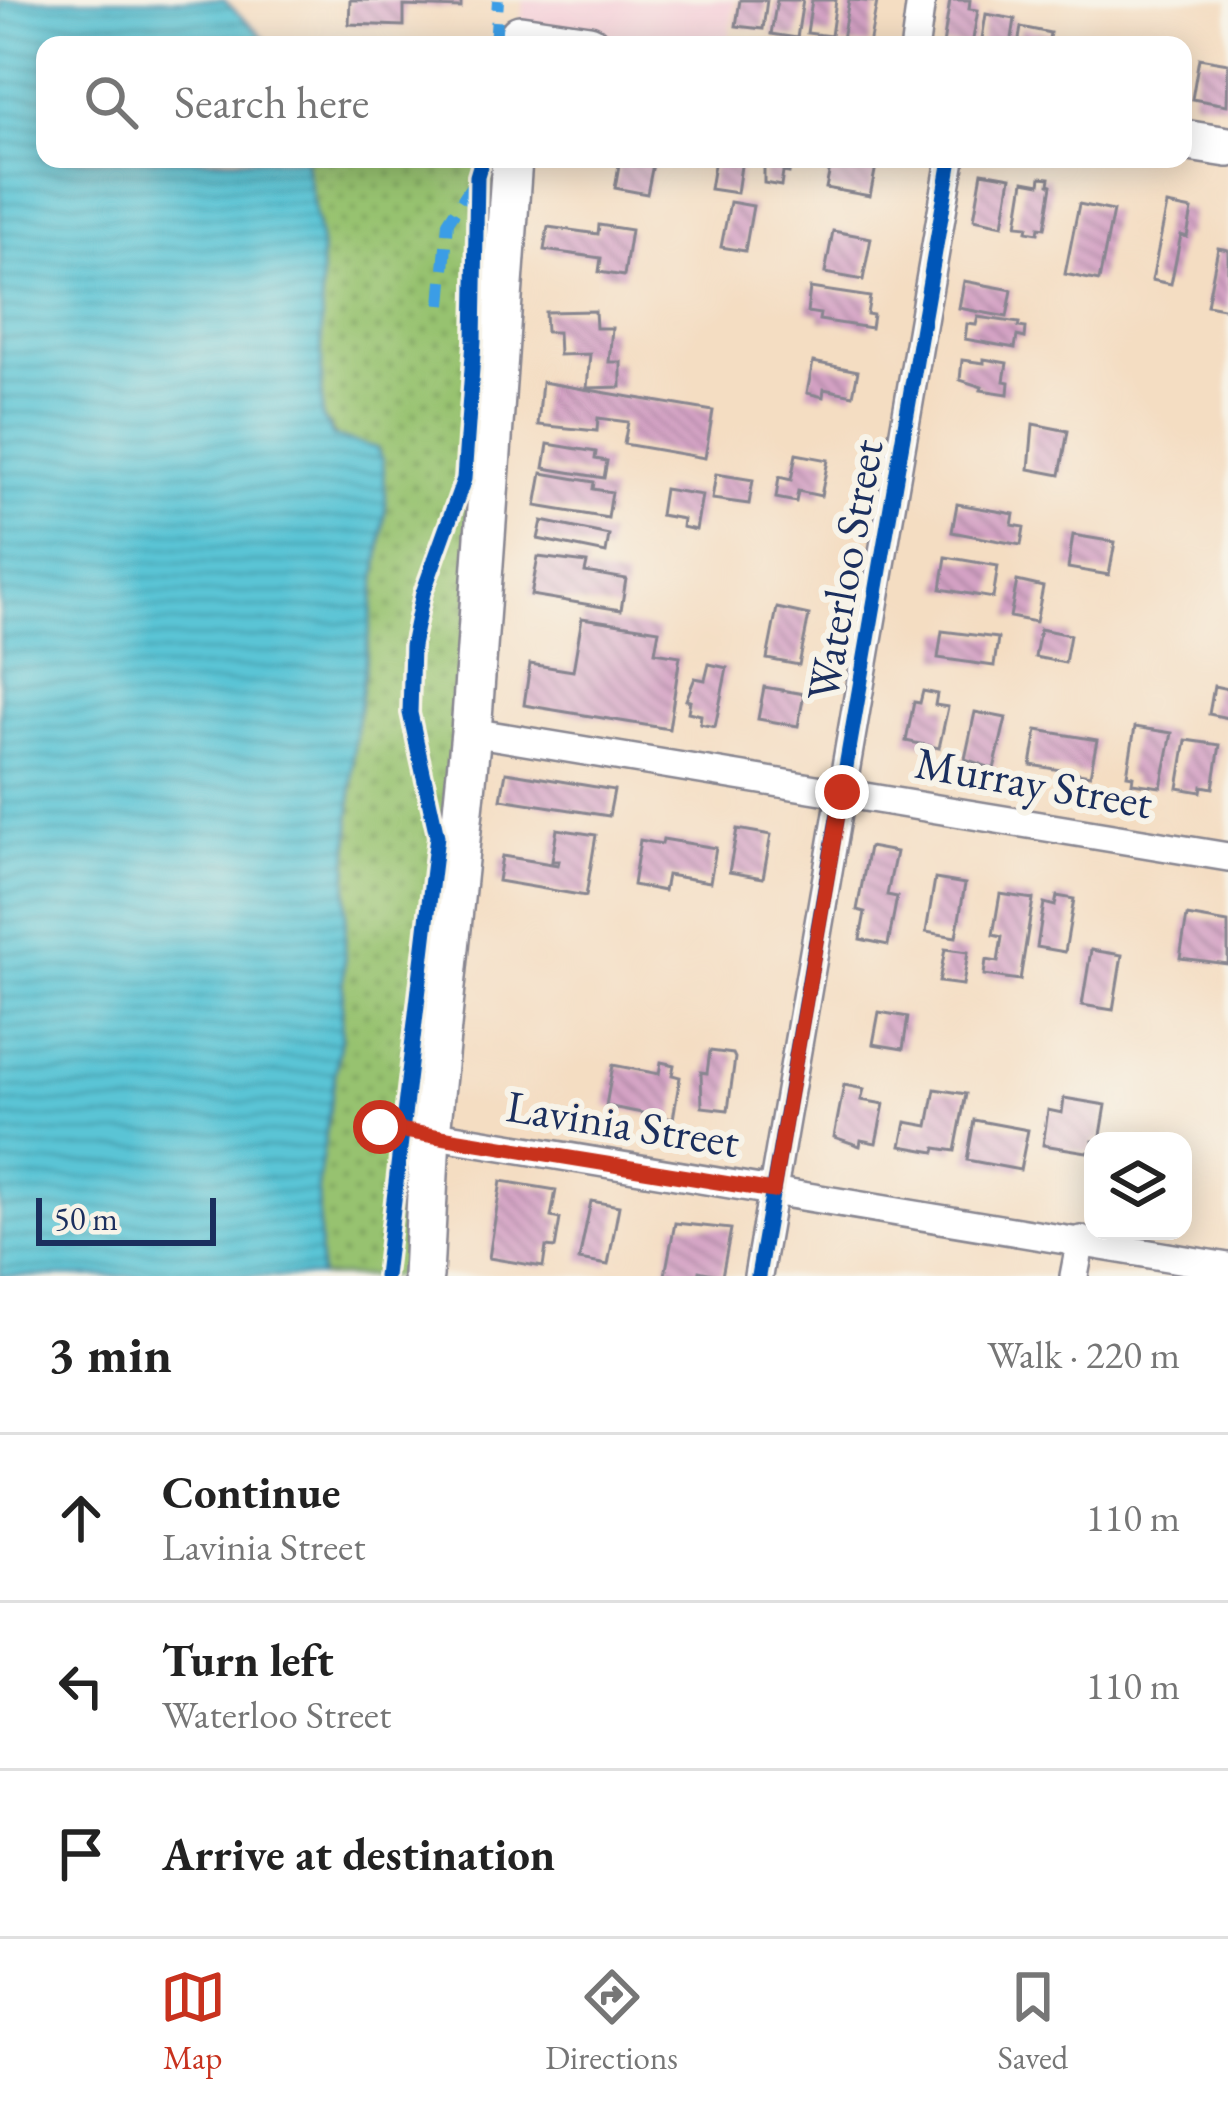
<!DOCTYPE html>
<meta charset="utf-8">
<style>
:root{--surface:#fff;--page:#f2f2f2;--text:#222;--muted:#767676;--line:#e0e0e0;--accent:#c8321e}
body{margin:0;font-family:"EB Garamond",serif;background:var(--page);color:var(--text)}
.controls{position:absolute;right:36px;bottom:36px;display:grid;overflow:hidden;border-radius:24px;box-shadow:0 6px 30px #0003}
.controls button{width:108px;height:108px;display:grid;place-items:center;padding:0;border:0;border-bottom:3px solid var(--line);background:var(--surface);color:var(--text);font:60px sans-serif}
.scale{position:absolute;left:36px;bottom:30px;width:180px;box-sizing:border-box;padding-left:12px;border:6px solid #1b2f5e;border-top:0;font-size:33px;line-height:42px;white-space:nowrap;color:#1b2f5e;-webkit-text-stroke:9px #f7f3e8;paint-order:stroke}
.stop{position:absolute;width:36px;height:36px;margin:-27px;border:9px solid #c8321e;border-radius:50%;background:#fff}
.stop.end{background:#c8321e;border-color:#fff;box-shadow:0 3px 12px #0008}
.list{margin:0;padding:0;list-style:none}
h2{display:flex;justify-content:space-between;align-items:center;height:156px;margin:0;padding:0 48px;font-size:51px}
h2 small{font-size:39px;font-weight:400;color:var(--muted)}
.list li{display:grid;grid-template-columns:78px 1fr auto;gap:36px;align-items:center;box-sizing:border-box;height:168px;padding:0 48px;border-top:3px solid var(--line)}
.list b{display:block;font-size:45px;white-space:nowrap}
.list p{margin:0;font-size:39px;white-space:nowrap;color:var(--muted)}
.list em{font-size:39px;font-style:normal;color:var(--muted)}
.icon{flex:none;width:66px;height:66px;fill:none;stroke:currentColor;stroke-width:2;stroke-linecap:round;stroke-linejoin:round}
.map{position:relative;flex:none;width:1228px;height:1276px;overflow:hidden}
.search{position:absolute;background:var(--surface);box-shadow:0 6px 30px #0003;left:36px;right:36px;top:36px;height:132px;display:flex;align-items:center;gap:30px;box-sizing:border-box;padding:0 42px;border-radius:24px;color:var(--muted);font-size:45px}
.sheet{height:660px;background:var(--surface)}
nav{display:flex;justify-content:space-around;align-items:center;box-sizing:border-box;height:168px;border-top:3px solid var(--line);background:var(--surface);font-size:33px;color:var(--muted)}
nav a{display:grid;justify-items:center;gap:6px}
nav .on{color:var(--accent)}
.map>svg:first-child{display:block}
</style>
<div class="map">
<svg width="1228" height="1276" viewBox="0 0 1228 1276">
<defs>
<pattern id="park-dots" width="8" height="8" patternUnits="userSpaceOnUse" patternTransform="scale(3)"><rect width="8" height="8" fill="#97c26f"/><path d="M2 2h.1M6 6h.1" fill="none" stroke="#7a9e5e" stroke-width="1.8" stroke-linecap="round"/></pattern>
<pattern id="water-rules" width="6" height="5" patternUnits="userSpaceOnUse" patternTransform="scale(3)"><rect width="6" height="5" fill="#5ac4d5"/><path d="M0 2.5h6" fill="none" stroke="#4aa0b0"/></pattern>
<pattern id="building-back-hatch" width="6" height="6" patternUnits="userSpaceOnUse" patternTransform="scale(3)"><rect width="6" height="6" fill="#d4a2c4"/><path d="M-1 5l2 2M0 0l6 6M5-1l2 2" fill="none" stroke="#ab84a2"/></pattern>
</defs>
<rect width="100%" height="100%" fill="#f7f3e8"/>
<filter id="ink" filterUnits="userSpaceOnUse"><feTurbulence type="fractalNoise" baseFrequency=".00833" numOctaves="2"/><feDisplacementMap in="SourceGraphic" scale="24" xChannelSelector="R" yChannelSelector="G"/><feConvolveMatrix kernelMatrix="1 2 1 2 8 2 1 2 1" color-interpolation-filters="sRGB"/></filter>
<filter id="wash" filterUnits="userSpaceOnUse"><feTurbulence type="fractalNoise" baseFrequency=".004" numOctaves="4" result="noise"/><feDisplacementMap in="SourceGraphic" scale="48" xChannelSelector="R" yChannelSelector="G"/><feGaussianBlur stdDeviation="2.7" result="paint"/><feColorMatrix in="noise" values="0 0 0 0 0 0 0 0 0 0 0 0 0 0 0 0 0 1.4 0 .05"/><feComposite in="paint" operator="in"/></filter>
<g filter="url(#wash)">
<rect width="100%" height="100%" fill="#f4ddc2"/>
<polygon fill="#f5cfd9" points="523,0 735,0 728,45 589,45 520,35"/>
<polygon fill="url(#park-dots)" stroke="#597866" stroke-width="3" points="305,159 495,159 460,758 410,1160 402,1276 320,1276 318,1183 341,1036 353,754 386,504 322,417 321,246"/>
<polygon fill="url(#water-rules)" stroke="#3a7a9a" stroke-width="3" points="0,0 224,0 271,45 45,45 45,159 305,159 321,246 322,417 333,436 376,448 383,460 386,504 353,754 341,1036 318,1183 320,1276 0,1276"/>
<g id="blocks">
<g fill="url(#building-back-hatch)">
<polygon points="350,0 461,0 461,8 404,6 404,26 349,24"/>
<polygon points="740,0 767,0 763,29 736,26"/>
<polygon points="777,0 803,0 797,38 771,34"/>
<polygon points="812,0 836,0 831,36 807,33"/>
<polygon points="849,0 877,2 869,45 841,45"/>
<polygon points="950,0 970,0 969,9 978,10 972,45 943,45"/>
<polygon points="986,14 1015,19 1011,45 981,45"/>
<polygon points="1021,27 1050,33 1048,45 1018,45"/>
<polygon points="1199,58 1228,63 1227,105 1192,99"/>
<polygon points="620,159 654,159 647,194 615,188"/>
<polygon points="715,159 742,159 737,193 710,189"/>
<polygon points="764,159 791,159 789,173 783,172 781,186 764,183"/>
<polygon points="832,159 877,161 870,196 826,188"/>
<polygon points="982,172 1011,177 1003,225 974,219"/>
<polygon points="1041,177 1050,178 1049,184 1052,185 1045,228 1039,227 1038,233 1027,231 1028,226 1017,225 1024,181 1040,184"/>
<polygon points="730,202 753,206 745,251 721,247"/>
<polygon points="1079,204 1113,211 1099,281 1065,274"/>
<polygon points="1167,205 1192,210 1187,237 1181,235 1171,284 1152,280"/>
<polygon points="599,225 631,230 624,276 599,272 601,258 544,250 548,227 598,234"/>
<polygon points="833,231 871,238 863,280 825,273"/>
<polygon points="1218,248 1228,250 1228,309 1207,305"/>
<polygon points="964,281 1012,290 1007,317 959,308"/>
<polygon points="810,288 870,297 867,314 873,315 871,328 819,320 820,314 807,312"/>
<polygon points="595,311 596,328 612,328 609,362 621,362 621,387 587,388 590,354 559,355 558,332 546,332 545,312"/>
<polygon points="978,317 1019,323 1018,327 1026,328 1025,338 1017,336 1015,348 965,339 967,324 976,325"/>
<polygon points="984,359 1007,363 1004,381 1009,382 1008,394 981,390 982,387 960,380 962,360 984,363"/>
<polygon points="813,362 858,371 853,395 824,389 823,397 807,393"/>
<polygon points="542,382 713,411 705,458 624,444 628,422 598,418 597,431 538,425"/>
<polygon points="1033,424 1068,431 1060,475 1029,469"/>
<polygon points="548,444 596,452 595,459 607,461 604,478 544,468"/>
<polygon points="796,454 828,460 821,496 798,491 796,502 776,498 779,477 791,480"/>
<polygon points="542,473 594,482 593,489 612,492 608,518 536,506"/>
<polygon points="716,474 753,480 749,504 712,499"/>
<polygon points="664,489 702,495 696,530 682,527 683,519 660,515"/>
<polygon points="957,504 1014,514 1012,525 1024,527 1021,545 952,532"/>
<polygon points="542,521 609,535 606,553 538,539"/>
<polygon points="1073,535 1115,542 1109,575 1068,568"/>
<polygon points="538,557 587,563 585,572 626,579 621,610 531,595"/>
<polygon points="946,557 998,566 993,598 941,589"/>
<polygon points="1017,581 1043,587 1036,622 1010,617"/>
<polygon points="777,608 809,615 799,665 767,659"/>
<polygon points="582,618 659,630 655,652 680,656 669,729 524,705 530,664 573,671"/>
<polygon points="1040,629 1070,635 1065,663 1035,657"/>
<polygon points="942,631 998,638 994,666 938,658"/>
<polygon points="709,664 727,668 715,727 700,724 701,715 688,712 690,701 686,700 695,678 705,680"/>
<polygon points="1214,686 1228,689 1228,718 1209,714"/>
<polygon points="764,687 804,694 798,726 758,719"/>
<polygon points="923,691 937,694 935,705 948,707 939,748 906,741 914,702 920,703"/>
<polygon points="975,712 1006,718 994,769 965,759"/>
<polygon points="1135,727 1172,733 1161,787 1132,783 1133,776 1127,775"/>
<polygon points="1037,730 1097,740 1090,775 1031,765"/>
<polygon points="1186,740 1220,745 1213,788 1202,786 1201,792 1178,788"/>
<polygon points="506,772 614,790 609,816 501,799"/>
<polygon points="557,829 596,835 586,896 498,881 502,856 558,865 559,861 552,861"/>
<polygon points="737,829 771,835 763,878 729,872"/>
<polygon points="663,839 716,848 710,882 667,875 664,891 633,885 640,840 662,844"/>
<polygon points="869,847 896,852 887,895 897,897 888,945 860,939 865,912 857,910"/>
<polygon points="935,879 965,884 956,937 926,932"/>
<polygon points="1000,894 1033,899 1020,980 984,975 986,960 998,962 1002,937 993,935"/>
<polygon points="1057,896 1074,899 1065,952 1037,947 1044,903 1055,906"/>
<polygon points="1187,916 1228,923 1228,964 1180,958"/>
<polygon points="945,949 968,952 963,985 939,982"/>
<polygon points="1091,950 1122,955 1113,1010 1082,1005"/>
<polygon points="879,1012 908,1017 903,1049 873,1044"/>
<polygon points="710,1051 733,1054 735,1058 728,1110 702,1107 701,1072 707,1073"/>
<polygon points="661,1062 674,1065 672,1075 680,1077 673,1119 606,1106 613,1065 659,1074"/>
<polygon points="844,1085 864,1089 861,1100 884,1104 876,1143 861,1140 860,1146 834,1137"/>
<polygon points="935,1089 966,1094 955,1151 936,1148 935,1152 901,1146 906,1122 928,1126"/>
<polygon points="1064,1098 1106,1105 1100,1141 1093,1141 1093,1153 1043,1145 1048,1110 1062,1113"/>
<polygon points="974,1120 1028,1130 1020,1170 967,1160"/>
<polygon points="501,1181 556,1190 551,1217 560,1219 555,1248 546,1247 543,1267 489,1258"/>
<polygon points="591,1201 619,1206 608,1265 579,1260"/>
<polygon points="675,1223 731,1229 722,1276 699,1271 698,1276 665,1275"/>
</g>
</g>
</g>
<g filter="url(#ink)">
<use href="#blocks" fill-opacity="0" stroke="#888690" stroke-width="3"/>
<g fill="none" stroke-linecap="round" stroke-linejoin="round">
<defs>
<polyline id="lane" points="380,1127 429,1134"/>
<g id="street">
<polyline points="915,45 921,0"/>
<polyline points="471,732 1228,857"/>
<polyline points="430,1134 1228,1267"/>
<polyline points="758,1276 951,159"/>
<polyline points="1074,1276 1081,1240"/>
</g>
<g id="secondary">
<polyline points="520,35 589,45"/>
<polyline points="1183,140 1228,147"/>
<polyline points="423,1276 430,1134 471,732 512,159"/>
</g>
</defs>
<use href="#lane" stroke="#888690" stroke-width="18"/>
<use href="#street" stroke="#888690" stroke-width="32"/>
<use href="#secondary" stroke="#888690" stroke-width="44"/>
<use href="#lane" stroke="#fff" stroke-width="14"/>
<use href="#street" stroke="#fff" stroke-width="27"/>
<use href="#secondary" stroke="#fff" stroke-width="39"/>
<g stroke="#3b9de6" stroke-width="12" stroke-dasharray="24 12" stroke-linecap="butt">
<polyline points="495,45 498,0"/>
<polyline points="441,305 448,222 474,182"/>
</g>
<defs>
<g id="cycleway">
<polyline points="385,1276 437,836 410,713 412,646 423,593 464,479 474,341 477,176 482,159"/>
<polyline points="758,1276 951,159"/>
</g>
</defs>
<use href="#cycleway" stroke="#f7f3e8" stroke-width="22"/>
<use href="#cycleway" stroke="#0057b8" stroke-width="15"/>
</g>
</g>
<g fill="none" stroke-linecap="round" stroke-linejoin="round" filter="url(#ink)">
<polyline stroke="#c8321e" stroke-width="15" points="380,1127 773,1191 842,792"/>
</g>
<g text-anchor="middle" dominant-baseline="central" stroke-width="12" stroke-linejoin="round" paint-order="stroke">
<g font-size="45" fill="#1b2f5e" stroke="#f7f3e8">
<text transform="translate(844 570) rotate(-80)">Waterloo Street</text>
<text transform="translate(1034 782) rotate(10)">Murray Street</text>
<text transform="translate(623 1123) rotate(9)">Lavinia Street</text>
</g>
</g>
</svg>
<div class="controls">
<button><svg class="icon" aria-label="layers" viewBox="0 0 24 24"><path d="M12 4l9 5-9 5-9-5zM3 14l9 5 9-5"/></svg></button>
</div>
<div class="scale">50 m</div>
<div class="stop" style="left:380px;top:1127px"></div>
<div class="stop end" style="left:842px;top:792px"></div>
<div class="search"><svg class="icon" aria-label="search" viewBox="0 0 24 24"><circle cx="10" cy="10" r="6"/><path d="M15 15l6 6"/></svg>Search here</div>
</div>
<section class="sheet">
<h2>3 min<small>Walk · 220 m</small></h2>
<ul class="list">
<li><svg class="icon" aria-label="ahead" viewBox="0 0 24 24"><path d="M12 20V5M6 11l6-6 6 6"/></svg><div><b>Continue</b><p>Lavinia Street</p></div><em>110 m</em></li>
<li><svg class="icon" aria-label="left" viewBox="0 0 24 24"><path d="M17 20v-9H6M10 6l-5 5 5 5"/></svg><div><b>Turn left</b><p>Waterloo Street</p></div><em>110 m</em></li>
<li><svg class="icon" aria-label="arrive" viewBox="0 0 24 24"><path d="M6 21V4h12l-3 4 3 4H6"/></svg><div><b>Arrive at destination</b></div></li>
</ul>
</section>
<nav>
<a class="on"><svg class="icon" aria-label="map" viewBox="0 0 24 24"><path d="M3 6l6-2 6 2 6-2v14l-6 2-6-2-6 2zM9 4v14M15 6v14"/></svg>Map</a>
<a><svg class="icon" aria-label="directions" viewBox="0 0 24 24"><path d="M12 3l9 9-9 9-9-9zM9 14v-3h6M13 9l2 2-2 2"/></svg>Directions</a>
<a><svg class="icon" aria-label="saved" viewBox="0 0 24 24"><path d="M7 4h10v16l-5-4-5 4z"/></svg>Saved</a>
</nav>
